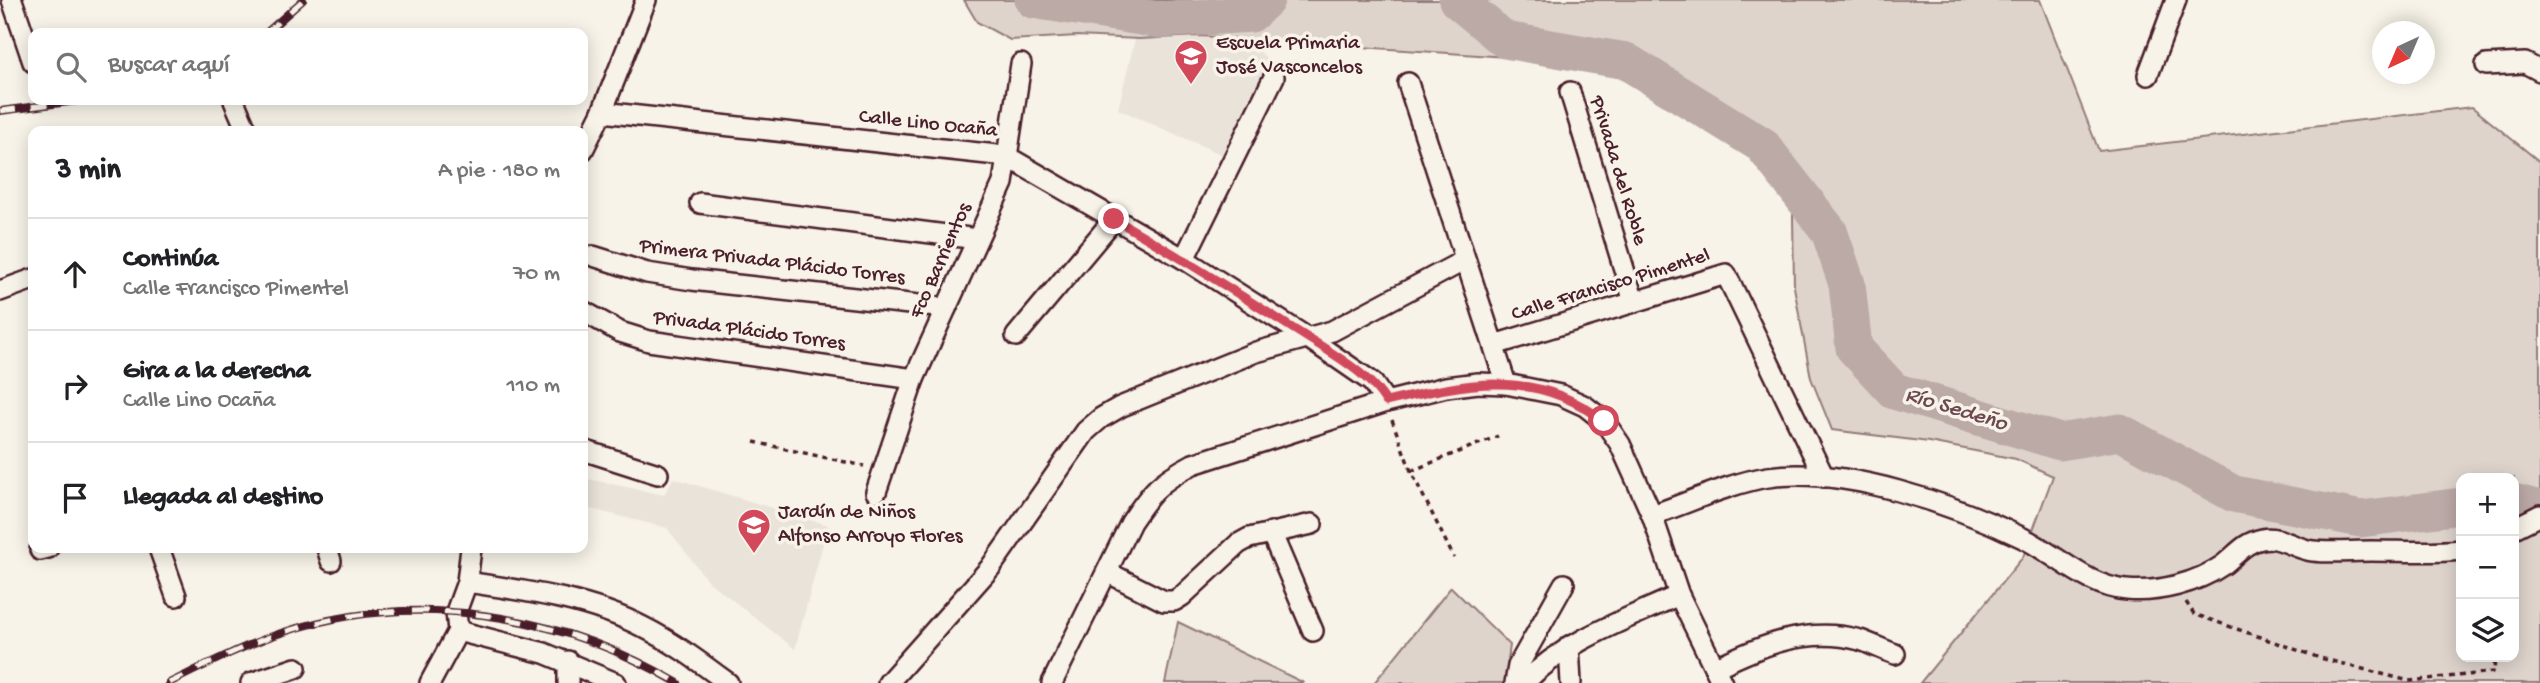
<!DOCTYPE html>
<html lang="es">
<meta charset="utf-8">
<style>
:root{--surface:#fff;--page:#f2f2f2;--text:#202124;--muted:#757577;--line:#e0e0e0}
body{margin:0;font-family:"Gochi Hand",sans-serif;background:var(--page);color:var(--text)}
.controls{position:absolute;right:21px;bottom:21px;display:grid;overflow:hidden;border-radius:14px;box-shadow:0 4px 18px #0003}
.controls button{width:63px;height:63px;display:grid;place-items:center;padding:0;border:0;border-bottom:2px solid var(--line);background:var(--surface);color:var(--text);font:35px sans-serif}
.compass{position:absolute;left:2372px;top:21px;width:63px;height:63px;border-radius:50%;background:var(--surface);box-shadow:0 4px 18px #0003;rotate:224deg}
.stop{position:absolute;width:21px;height:21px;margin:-16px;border:5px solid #d1495b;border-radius:50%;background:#fff}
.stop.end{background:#d1495b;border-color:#fff;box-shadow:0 2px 7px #0008}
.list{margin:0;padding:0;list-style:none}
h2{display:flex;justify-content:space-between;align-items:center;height:91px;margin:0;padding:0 28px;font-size:30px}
h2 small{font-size:23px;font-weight:400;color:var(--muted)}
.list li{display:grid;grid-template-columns:46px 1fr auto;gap:21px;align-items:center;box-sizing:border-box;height:112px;padding:0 28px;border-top:2px solid var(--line)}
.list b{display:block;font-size:26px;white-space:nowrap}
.list p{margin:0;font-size:23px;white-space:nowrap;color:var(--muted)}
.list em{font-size:23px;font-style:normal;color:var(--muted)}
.icon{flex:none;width:38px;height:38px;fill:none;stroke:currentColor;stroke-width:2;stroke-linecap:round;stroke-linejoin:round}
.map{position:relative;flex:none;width:2540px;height:683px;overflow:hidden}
.search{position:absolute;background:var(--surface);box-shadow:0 4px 18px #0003;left:28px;top:28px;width:560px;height:77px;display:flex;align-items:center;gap:18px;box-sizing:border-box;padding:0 24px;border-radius:14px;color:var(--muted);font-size:26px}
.panel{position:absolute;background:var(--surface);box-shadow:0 4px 18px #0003;left:28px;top:126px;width:560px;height:427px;border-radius:14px}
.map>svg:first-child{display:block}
</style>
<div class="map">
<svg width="2540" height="683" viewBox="0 0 2540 683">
<rect width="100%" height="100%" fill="#f7f3e8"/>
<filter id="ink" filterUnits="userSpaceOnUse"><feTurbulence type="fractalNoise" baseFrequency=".0143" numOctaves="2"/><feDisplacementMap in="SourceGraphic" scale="14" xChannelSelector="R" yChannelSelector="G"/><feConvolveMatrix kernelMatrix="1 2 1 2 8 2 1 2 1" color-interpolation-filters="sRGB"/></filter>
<g filter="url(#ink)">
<g fill="#eae3da">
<polygon points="1137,31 1242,33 1271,63 1225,156 1118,109"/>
<polygon points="583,478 664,495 673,478 828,525 795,649 708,581 667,528 583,507"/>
</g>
<g fill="#ded4cc" stroke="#947a7c" stroke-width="2" fill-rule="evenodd">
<path d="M964,0H2040L2099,151L2472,107L2540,162V683H1920L2023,557L2053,476L2016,459L1929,442L1832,430L1811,378L1794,287L1793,215L1797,182L1775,157L1708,110L1618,70L1507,57L1200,36L1139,39L1077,36L1010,40L977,22ZM2461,478H2514V657H2461Z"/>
<polygon points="1451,587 1510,645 1505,683 1374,683"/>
<polygon points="1178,622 1304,683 1165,683"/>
</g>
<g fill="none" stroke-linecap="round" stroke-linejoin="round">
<g stroke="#bcaaa7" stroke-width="37">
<polyline points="1033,0 1159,20 1251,14 1266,0"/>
<polyline points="1457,0 1505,40 1626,61 1762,145 1829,231 1847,284 1854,348 1894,391 2060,442 2120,432 2234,494 2361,519 2461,506"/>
<polyline points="2514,502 2540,509"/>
</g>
<defs>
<g id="minor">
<polyline points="12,0 33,62"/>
<polyline points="2486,65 2525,63 2540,71"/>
<polyline points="2148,75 2176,0"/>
<polyline points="1408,83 1506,384"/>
<polyline points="1570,92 1634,302"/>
<polyline points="234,101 247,131"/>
<polyline points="602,112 1006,156 1184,259 1308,338 1372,382 1386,402"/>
<polyline points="583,150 602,112 646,0"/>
<polyline points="700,203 977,239"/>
<polyline points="593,256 647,273 692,280 946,308"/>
<polyline points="1184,259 1274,77"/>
<polyline points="0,291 33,279"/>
<polyline points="583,311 620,332 649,341 914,379"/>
<polyline points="1016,336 1114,219"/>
<polyline points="1494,345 1726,274 1824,477"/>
<polyline points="583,450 658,474"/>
<polyline points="876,492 914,379 1003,183 1021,64"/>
<path d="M1652,515C1688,503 1730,483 1768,477C1844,466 1955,505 2023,538C2057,555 2088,587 2127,590C2158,593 2197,583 2223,565C2236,555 2245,542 2262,539C2280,535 2295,549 2313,551C2331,553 2352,551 2371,551C2401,551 2431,553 2461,550"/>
<polyline points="2514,528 2540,515"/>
<polyline points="1271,532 1313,631"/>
<polyline points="159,548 176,596"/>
<polyline points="327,548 331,561"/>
<polyline points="40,550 48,548"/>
<polyline points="1107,572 1164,601 1174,601 1182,596 1238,544 1249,538 1312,524"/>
<path d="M467,582C526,591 589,599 643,627C673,642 701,663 728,683"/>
<polyline points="458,631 544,653 616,683"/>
<polyline points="1569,646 1571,683"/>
<path d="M1715,668C1761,645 1808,626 1860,640C1872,644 1883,650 1895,654"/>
<polyline points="251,683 296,668"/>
<polyline points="430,683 458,631 456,612 467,582 471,548"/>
<polyline points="568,683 568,661"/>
<polyline points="888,683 990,568 1086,431 1101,418 1120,407 1256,352 1332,331 1465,260"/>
<path d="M1052,683L1131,522C1152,491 1159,482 1193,464L1386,402L1446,387L1478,383L1506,384L1561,395L1585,406L1604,421L1620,444L1652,515L1679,595L1722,683"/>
<polyline points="1515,683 1518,666 1564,584"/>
<path d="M1524,683C1566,640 1625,620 1679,595"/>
</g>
</defs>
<use href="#minor" stroke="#4a1f2b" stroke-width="24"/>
<g stroke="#4a1f2b" stroke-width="3.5" stroke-dasharray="5 5" stroke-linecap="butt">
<polyline points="1392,420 1411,471 1454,558"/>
<polyline points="754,442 864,466"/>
<polyline points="1411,471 1498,436"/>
<polyline points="2186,602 2194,614 2320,658 2409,681 2494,672 2495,657"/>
</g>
<use href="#minor" stroke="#f7f3e8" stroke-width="19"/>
<defs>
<g id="rail">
<polyline points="266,33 303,0"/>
<polyline points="0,111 84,100"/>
<path d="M169,683C206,665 242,646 281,633C413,589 559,613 678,683"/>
</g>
</defs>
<use href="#rail" stroke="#4a1f2b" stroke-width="8"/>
<use href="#rail" stroke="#f7f3e8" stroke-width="5" stroke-dasharray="16" stroke-linecap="butt"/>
</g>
</g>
<g fill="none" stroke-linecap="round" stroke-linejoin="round" filter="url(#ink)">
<path stroke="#d1495b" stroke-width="9" d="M1114,219C1174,253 1231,289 1289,326C1318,345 1370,372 1386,402C1464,383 1535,367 1604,421"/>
</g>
<defs>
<symbol id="school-pin" viewBox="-11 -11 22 30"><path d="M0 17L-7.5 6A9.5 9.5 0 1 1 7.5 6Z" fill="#d1495b" stroke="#f7f3e8"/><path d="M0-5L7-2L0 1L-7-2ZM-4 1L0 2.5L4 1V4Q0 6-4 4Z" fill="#fff"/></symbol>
</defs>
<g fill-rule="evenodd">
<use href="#school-pin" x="1172" y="37" width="38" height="52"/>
<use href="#school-pin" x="735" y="506" width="38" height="52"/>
</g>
<g text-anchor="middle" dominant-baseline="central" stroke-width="7" stroke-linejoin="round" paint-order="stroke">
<g font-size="21" fill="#4a1f2b" stroke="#f7f3e8" text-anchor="start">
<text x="1216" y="44">Escuela Primaria<tspan x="1216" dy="24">José Vasconcelos</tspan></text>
<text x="778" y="513">Jardín de Niños<tspan x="778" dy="24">Alfonso Arroyo Flores</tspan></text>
</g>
<g font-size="21" fill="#4a1f2b" stroke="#f7f3e8">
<text transform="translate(928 125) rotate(6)">Calle Lino Ocaña</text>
<text transform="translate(1617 171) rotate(73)">Privada del Roble</text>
<text transform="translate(942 261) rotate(-66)">Fco Barrientos</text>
<text transform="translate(772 263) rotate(7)">Primera Privada Plácido Torres</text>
<text transform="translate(1611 286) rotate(-17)">Calle Francisco Pimentel</text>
<text transform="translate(749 332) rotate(8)">Privada Plácido Torres</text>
</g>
<g font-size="23" font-style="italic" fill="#6c4950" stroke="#f7f3e8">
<text transform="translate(1956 410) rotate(17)">Río Sedeño</text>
</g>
</g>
</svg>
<div class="controls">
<button>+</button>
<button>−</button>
<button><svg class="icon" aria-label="layers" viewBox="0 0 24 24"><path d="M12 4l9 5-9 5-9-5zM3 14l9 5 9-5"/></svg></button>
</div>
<svg class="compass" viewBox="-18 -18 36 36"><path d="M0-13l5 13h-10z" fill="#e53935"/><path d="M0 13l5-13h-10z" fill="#757577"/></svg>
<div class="stop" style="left:1604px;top:421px"></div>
<div class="stop end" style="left:1114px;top:219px"></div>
<div class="search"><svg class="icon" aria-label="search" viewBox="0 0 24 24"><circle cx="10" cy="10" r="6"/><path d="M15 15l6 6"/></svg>Buscar aquí</div>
<section class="panel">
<h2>3 min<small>A pie · 180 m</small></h2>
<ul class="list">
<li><svg class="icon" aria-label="ahead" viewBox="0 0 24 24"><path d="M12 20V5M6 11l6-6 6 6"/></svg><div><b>Continúa</b><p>Calle Francisco Pimentel</p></div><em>70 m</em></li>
<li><svg class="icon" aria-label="right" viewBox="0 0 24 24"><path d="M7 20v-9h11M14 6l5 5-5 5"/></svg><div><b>Gira a la derecha</b><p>Calle Lino Ocaña</p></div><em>110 m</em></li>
<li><svg class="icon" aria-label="arrive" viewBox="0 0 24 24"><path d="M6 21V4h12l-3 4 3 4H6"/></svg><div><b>Llegada al destino</b></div></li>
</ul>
</section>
</div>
